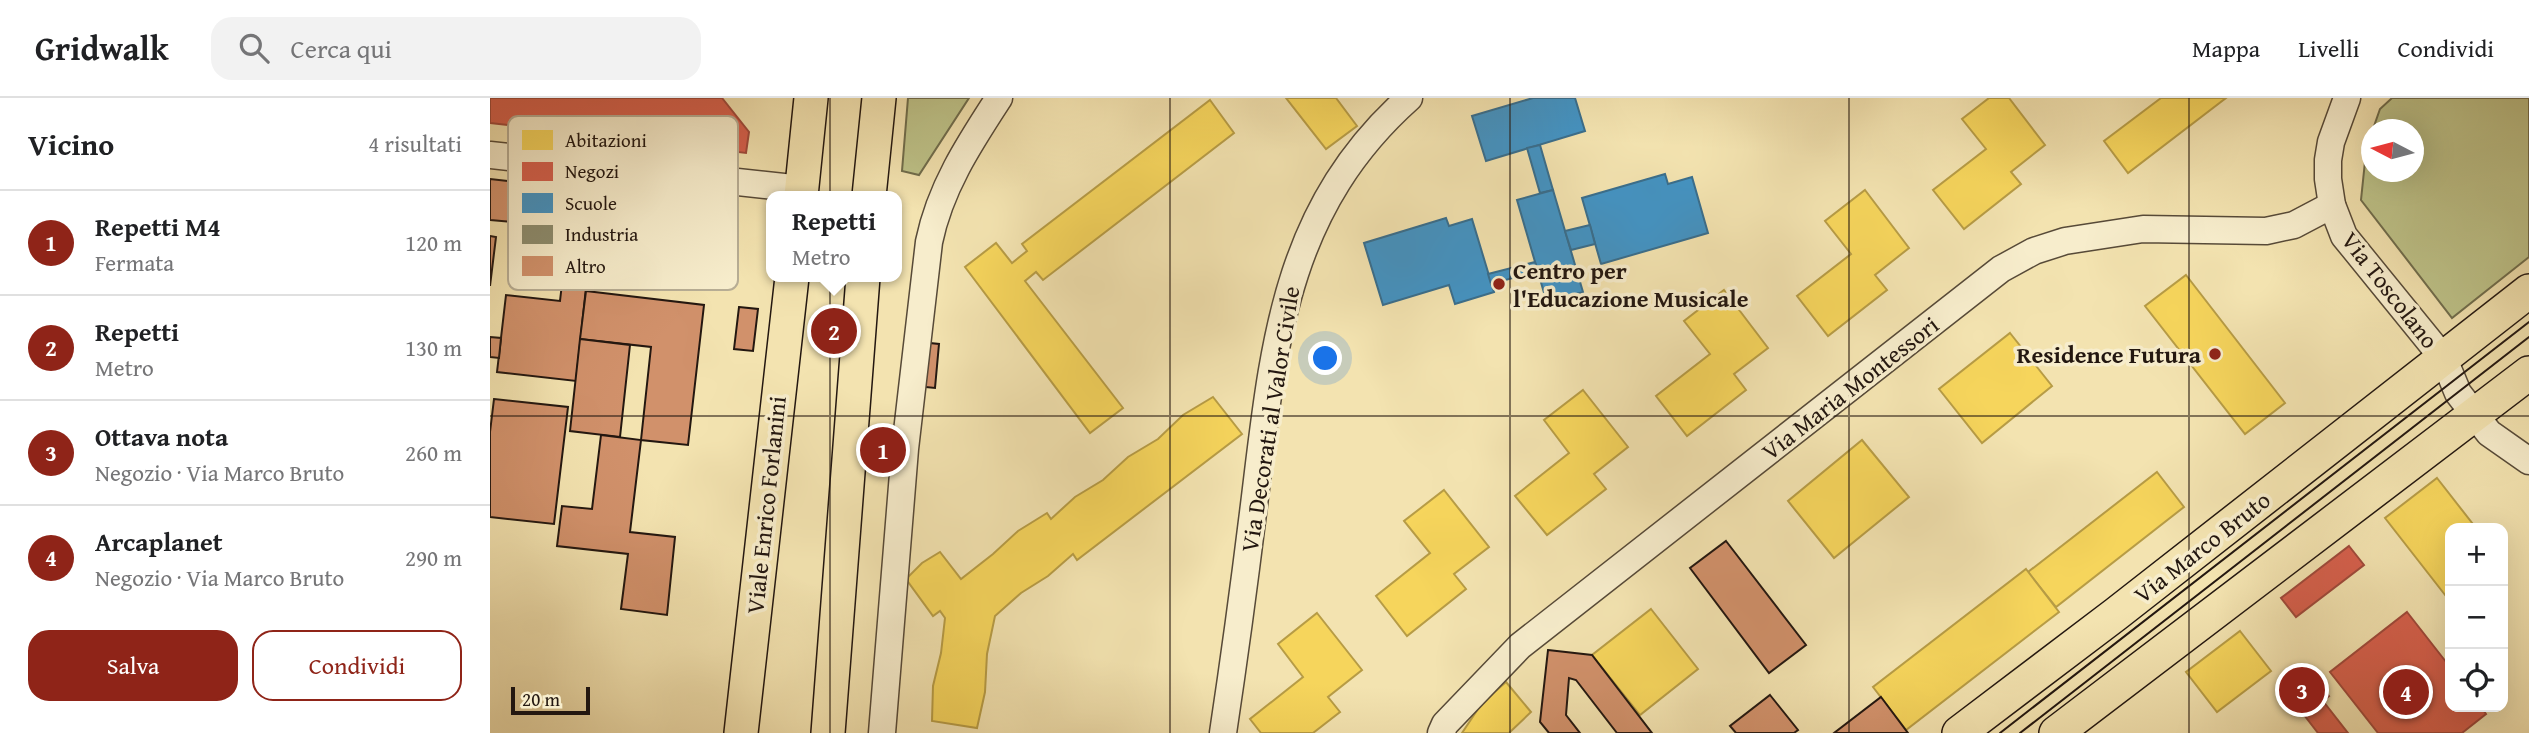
<!DOCTYPE html>
<html lang="it">
<meta charset="utf-8">
<style>
:root{--surface:#fff;--page:#f2f2f2;--text:#202124;--muted:#757577;--line:#e0e0e0;--accent:#8f2418}
body{margin:0;font-family:"Gentium Book Plus",serif;background:var(--page);color:var(--text)}
.controls{position:absolute;right:21px;bottom:21px;display:grid;overflow:hidden;border-radius:14px;box-shadow:0 7px 28px #0002}
.controls button{width:63px;height:63px;display:grid;place-items:center;padding:0;border:0;border-bottom:2px solid var(--line);background:var(--surface);color:var(--text);font:35px sans-serif}
.compass{position:absolute;left:1871px;top:21px;width:63px;height:63px;border-radius:50%;background:var(--surface);box-shadow:0 7px 28px #0002;rotate:276deg}
.scale{position:absolute;left:21px;bottom:18px;width:79px;box-sizing:border-box;padding-left:7px;border:4px solid #231710;border-top:0;font-size:19px;line-height:24px;white-space:nowrap;color:#231710;-webkit-text-stroke:5px #f7edcc;paint-order:stroke}
.you{position:absolute;left:836px;top:261px;width:24px;height:24px;margin:-18px;border:5px solid #fff;border-radius:50%;background:#1a73e8;box-shadow:0 0 0 10px #1a73e833}
.badge{display:grid;place-items:center;width:46px;height:46px;border-radius:50%;background:var(--accent);color:#fff;font-size:23px;font-weight:700}
.pin{position:absolute;translate:-50% -50%;border:4px solid #fff;box-shadow:0 2px 7px #0006}
.popup{position:absolute;left:276px;top:93px;width:136px;height:91px;box-sizing:border-box;display:grid;place-content:center;border-radius:14px;background:var(--surface);filter:drop-shadow(0 2px 5px #0005);font-size:23px;white-space:nowrap;color:var(--muted)}
.popup b{font-size:26px;color:var(--text)}
.popup::after{content:'';position:absolute;left:50%;top:100%;margin-left:-14px;border:14px solid transparent;border-top-color:var(--surface)}
.list{margin:0;padding:0;list-style:none}
h2{display:flex;justify-content:space-between;align-items:center;height:91px;margin:0;padding:0 28px;font-size:30px}
h2 small{font-size:23px;font-weight:400;color:var(--muted)}
.list li{display:grid;grid-template-columns:46px 1fr auto;gap:21px;align-items:center;box-sizing:border-box;height:105px;padding:0 28px;border-top:2px solid var(--line)}
.list b{display:block;font-size:26px;white-space:nowrap}
.list p{margin:0;font-size:23px;white-space:nowrap;color:var(--muted)}
.list em{font-size:23px;font-style:normal;color:var(--muted)}
.actions{display:flex;gap:14px;padding:21px 28px}
.actions a{flex:1;padding:16px 0;border:2px solid var(--accent);border-radius:21px;text-align:center;font-size:24px;color:var(--accent)}
.actions .main{background:var(--accent);color:#fff}
.icon{flex:none;width:38px;height:38px;fill:none;stroke:currentColor;stroke-width:2;stroke-linecap:round;stroke-linejoin:round}
.map{position:relative;flex:none;width:2039px;height:635px;overflow:hidden}
header{display:flex;align-items:center;gap:42px;box-sizing:border-box;height:98px;padding:0 35px;background:var(--surface);border-bottom:2px solid var(--line)}
header strong{font-size:33px}
nav{display:flex;gap:38px;margin-inline-start:auto;font-size:24px}
.search{width:490px;height:63px;background:var(--page);display:flex;align-items:center;gap:18px;box-sizing:border-box;padding:0 24px;border-radius:21px;color:var(--muted);font-size:26px}
main{display:flex}
aside{flex:1;background:var(--surface)}
.map>svg:first-child{display:block}
</style>
<header>
<strong>Gridwalk</strong>
<div class="search"><svg class="icon" aria-label="search" viewBox="0 0 24 24"><circle cx="10" cy="10" r="6"/><path d="M15 15l6 6"/></svg>Cerca qui</div>
<nav><a>Mappa</a><a>Livelli</a><a>Condividi</a></nav>
</header>
<main>
<aside>
<h2>Vicino<small>4 risultati</small></h2>
<ul class="list">
<li><span class="badge">1</span><div><b>Repetti M4</b><p>Fermata</p></div><em>120 m</em></li>
<li><span class="badge">2</span><div><b>Repetti</b><p>Metro</p></div><em>130 m</em></li>
<li><span class="badge">3</span><div><b>Ottava nota</b><p>Negozio · Via Marco Bruto</p></div><em>260 m</em></li>
<li><span class="badge">4</span><div><b>Arcaplanet</b><p>Negozio · Via Marco Bruto</p></div><em>290 m</em></li>
</ul>
<div class="actions"><a class="main">Salva</a><a>Condividi</a></div>
</aside>
<div class="map">
<svg width="2039" height="635" viewBox="0 0 2039 635">
<rect width="100%" height="100%" fill="#f3e3b0"/>
<filter id="stains"><feTurbulence type="fractalNoise" baseFrequency=".00286" numOctaves="4"/><feColorMatrix values="0 0 0 0 .2 0 0 0 0 .09 0 0 0 0 .02 0 0 0 .5 -.17"/></filter>
<radialGradient id="worn" r=".72"><stop offset=".6" stop-color="#630" stop-opacity="0"/><stop offset="1" stop-color="#630" stop-opacity=".3"/></radialGradient>
<g fill="#bec389" stroke="#706d4c" stroke-width="2">
<polygon points="418,0 479,0 429,77 412,73"/>
<polygon points="1902,0 2039,0 2039,159 1962,220 1871,102 1876,54 1881,37 1882,74 1924,74 1924,32 1883,31 1890,11"/>
</g>
<g fill="#f6d55c" stroke="#b79c45" stroke-width="2">
<polygon points="796,0 846,0 867,28 836,51"/>
<polygon points="1499,0 1519,0 1555,47 1521,74 1531,86 1474,131 1443,92 1496,51 1472,21"/>
<polygon points="1671,0 1736,0 1638,75 1614,43"/>
<polygon points="720,2 744,35 553,182 546,174 535,183 633,310 600,335 475,169 506,145 522,165 537,153 532,146"/>
<polygon points="1375,92 1419,150 1385,177 1397,192 1338,238 1307,198 1361,156 1335,123"/>
<polygon points="151,109 207,115 206,123 222,125 215,180 172,175 176,145 161,143 162,136 148,135"/>
<polygon points="1696,177 1795,305 1755,336 1655,208"/>
<polygon points="1234,192 1278,250 1244,276 1256,292 1197,338 1166,298 1220,256 1194,223"/>
<polygon points="1520,235 1562,288 1492,345 1449,291"/>
<polygon points="1093,292 1138,349 1104,376 1116,391 1057,437 1025,398 1079,355 1054,322"/>
<polygon points="723,299 752,336 587,462 583,456 558,478 531,495 505,518 497,556 495,594 487,630 442,623 443,588 451,555 455,520 450,513 443,518 416,481 432,465 450,454 471,481 503,456 528,433 557,415 561,421 585,399 613,382 638,359 668,341 693,317"/>
<polygon points="1372,342 1419,399 1344,460 1298,403"/>
<polygon points="1667,374 1694,409 1566,509 1538,474"/>
<polygon points="1947,380 1986,430 1960,430 1959,502 1895,420"/>
<polygon points="954,392 999,449 964,476 976,491 917,538 886,498 940,455 914,423"/>
<polygon points="1536,471 1569,514 1416,632 1383,589"/>
<polygon points="1161,511 1208,571 1150,617 1102,557"/>
<polygon points="827,515 872,572 838,599 850,614 823,635 771,635 760,621 813,579 788,546"/>
<polygon points="1750,533 1781,573 1727,614 1696,574"/>
<polygon points="1016,584 1041,614 1019,635 972,635 992,605"/>
</g>
<g fill="#d6604d" stroke="#a04a3b" stroke-width="2">
<polygon points="0,0 232,0 259,34 256,55 0,25"/>
<polygon points="1859,448 1874,467 1806,519 1791,500"/>
<polygon points="1917,514 1960,569 1960,609 1991,609 1996,616 1972,635 1888,635 1840,574"/>
<polygon points="1814,567 1839,598 1833,603 1858,635 1828,635 1790,586"/>
</g>
<g fill="#4393c3" stroke="#396e8d" stroke-width="2">
<polygon points="1043,0 1085,0 1095,33 996,63 982,18"/>
<polygon points="1050,47 1063,92 1050,95 1037,50"/>
<polygon points="1175,76 1178,86 1202,79 1218,135 1111,166 1092,100"/>
<polygon points="1063,92 1093,194 1057,205 1027,102"/>
<polygon points="956,120 959,128 982,121 1004,194 965,206 959,187 893,207 874,145"/>
<polygon points="1100,127 1105,146 1081,152 1075,133"/>
<polygon points="1045,164 1048,173 1001,186 998,176"/>
</g>
<polygon fill="#8c8c6e" stroke="#6c6952" stroke-width="2" points="100,158 150,163 148,187 97,181"/>
<g fill="#d1916b" stroke="#231710" stroke-width="2">
<polygon points="0,81 28,84 24,124 0,122"/>
<polygon points="28,84 76,89 71,131 102,134 98,171 43,165 47,131 23,128"/>
<polygon points="107,93 129,96 124,137 102,134"/>
<polygon points="0,138 6,139 0,188"/>
<polygon points="74,168 98,171 86,283 7,274 16,197 70,203"/>
<polygon points="96,193 214,207 198,347 151,342 161,249 90,241"/>
<polygon points="249,209 268,211 263,253 244,251"/>
<polygon points="0,239 11,240 9,260 0,259"/>
<polygon points="90,241 140,247 130,339 80,333"/>
<polygon points="430,244 449,246 445,290 426,288"/>
<polygon points="4,301 78,309 64,426 0,419 0,334"/>
<polygon points="111,337 151,342 140,434 185,439 177,517 131,511 138,456 67,448 72,408 102,411"/>
<polygon points="1236,443 1316,547 1279,575 1200,470"/>
<polygon points="1058,552 1102,557 1162,635 1127,635 1086,582 1079,580 1076,617 1090,635 1059,635 1050,624"/>
<polygon points="1280,597 1308,632 1304,635 1246,635 1240,628"/>
<polygon points="1391,599 1418,635 1344,635"/>
</g>
<g fill="none" stroke-linecap="round" stroke-linejoin="round">
<defs>
<g id="minor">
<polyline points="1857,0 1841,44 1838,62 1838,81 1842,107 1854,138 1954,261 1968,295 1999,335 2039,363"/>
<polyline points="0,57 312,91"/>
<path d="M392,635L415,351L439,144C450,90 479,46 509,0"/>
<path d="M733,635C744,562 754,488 763,415C783,255 791,114 919,0"/>
<polyline points="951,635 955,626 1030,548 1511,171 1544,153 1575,143 1653,131 1776,133 1804,127 1842,107"/>
</g>
<g id="major">
<polyline points="311,98 321,0"/>
<polyline points="379,98 389,0"/>
<polyline points="251,635 302,179"/>
<polyline points="338,635 373,179"/>
<polyline points="1469,635 1626,516 2039,193"/>
<polyline points="1566,635 2039,275"/>
</g>
</defs>
<use href="#minor" stroke="#574a38" stroke-width="29"/>
<use href="#major" stroke="#231710" stroke-width="36"/>
<use href="#minor" stroke="#f7edcc" stroke-width="26"/>
<use href="#major" stroke="#f3e3b0" stroke-width="33"/>
<g stroke="#231710" stroke-width="2">
<polyline points="1510,635 2039,224"/>
<polyline points="1530,635 2039,239"/>
</g>
</g>
<path fill="none" stroke="#231710" stroke-width="2" stroke-opacity="0.55" d="M340,0V635M680,0V635M1020,0V635M1359,0V635M1699,0V635M0,318H2039"/>
<g fill="#8f2418" stroke="#f7edcc" stroke-width="2.5">
<circle cx="1009" cy="186" r="7"/>
<circle cx="1725" cy="256" r="7"/>
</g>
<g text-anchor="middle" dominant-baseline="central" stroke-width="7" stroke-linejoin="round" paint-order="stroke">
<g font-size="24" font-weight="bold" fill="#231710" stroke="#f7edcc" text-anchor="start">
<text x="1023" y="172">Centro per<tspan x="1023" dy="28">l'Educazione Musicale</tspan></text>
<text x="1711" y="256" text-anchor="end">Residence Futura</text>
</g>
<g font-size="24" fill="#231710" stroke="#f7edcc">
<text transform="translate(1900 192) rotate(52)">Via Toscolano</text>
<text transform="translate(1360 290) rotate(-38)">Via Maria Montessori</text>
<text transform="translate(780 321) rotate(-81)">Via Decorati al Valor Civile</text>
<text transform="translate(276 407) rotate(-84)">Viale Enrico Forlanini</text>
<text transform="translate(1712 449) rotate(-38)">Via Marco Bruto</text>
</g>
</g>
<rect x="18" y="18" width="230" height="174" rx="10" fill="#f7edcc" stroke="#b7ad94" stroke-width="2"/>
<rect x="32" y="32" width="31" height="20" fill="#f6d55c"/>
<rect x="32" y="64" width="31" height="19" fill="#d6604d"/>
<rect x="32" y="95" width="31" height="20" fill="#4393c3"/>
<rect x="32" y="127" width="31" height="19" fill="#8c8c6e"/>
<rect x="32" y="158" width="31" height="20" fill="#d1916b"/>
<g font-size="19" fill="#231710">
<text x="75" y="49">Abitazioni</text>
<text x="75" y="80">Negozi</text>
<text x="75" y="112">Scuole</text>
<text x="75" y="143">Industria</text>
<text x="75" y="175">Altro</text>
</g>
<rect width="100%" height="100%" filter="url(#stains)"/>
<rect width="100%" height="100%" fill="url(#worn)"/>
</svg>
<div class="controls">
<button>+</button>
<button>−</button>
<button><svg class="icon" aria-label="locate" viewBox="0 0 24 24"><circle cx="12" cy="12" r="6"/><path d="M12 2v4M12 18v4M2 12h4M18 12h4"/></svg></button>
</div>
<svg class="compass" viewBox="-18 -18 36 36"><path d="M0-13l5 13h-10z" fill="#e53935"/><path d="M0 13l5-13h-10z" fill="#757577"/></svg>
<div class="scale">20 m</div>
<div class="you"></div>
<div class="pin badge" style="left:393px;top:352px">1</div>
<div class="pin badge" style="left:344px;top:233px">2</div>
<div class="popup"><b>Repetti</b>Metro</div>
<div class="pin badge" style="left:1812px;top:592px">3</div>
<div class="pin badge" style="left:1916px;top:594px">4</div>
</div>
</main>
